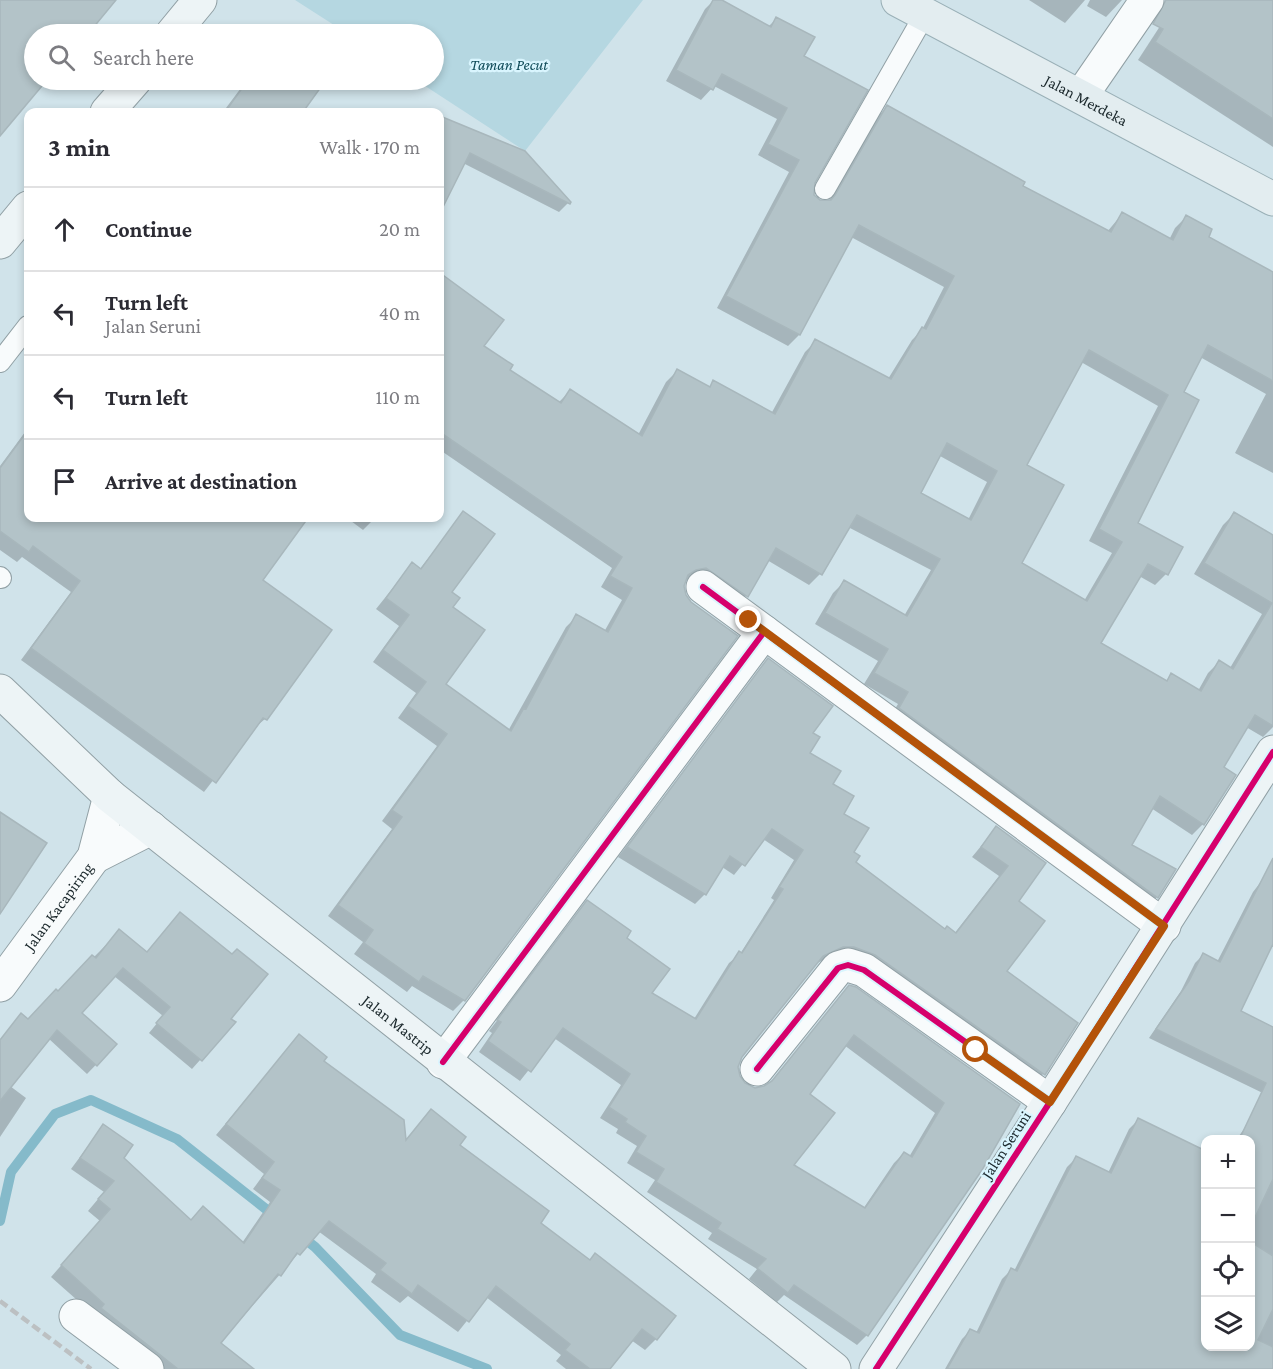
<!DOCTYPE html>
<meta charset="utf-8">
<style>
:root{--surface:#fff;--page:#f7f7f7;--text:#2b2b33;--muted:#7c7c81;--line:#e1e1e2}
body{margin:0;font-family:"Crimson Pro",serif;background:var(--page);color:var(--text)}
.controls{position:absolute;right:18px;bottom:18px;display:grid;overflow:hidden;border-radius:12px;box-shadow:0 3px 9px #0003}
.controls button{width:54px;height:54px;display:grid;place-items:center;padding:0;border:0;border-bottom:2px solid var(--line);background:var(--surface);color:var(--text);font:30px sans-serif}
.stop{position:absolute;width:18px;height:18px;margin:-14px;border:4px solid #b45309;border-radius:50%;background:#fff}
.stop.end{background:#b45309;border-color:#fff;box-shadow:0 2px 6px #0008}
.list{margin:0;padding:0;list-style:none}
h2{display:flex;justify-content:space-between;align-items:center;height:78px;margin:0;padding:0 24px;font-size:26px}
h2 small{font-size:20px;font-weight:400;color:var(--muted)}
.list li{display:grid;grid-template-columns:39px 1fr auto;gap:18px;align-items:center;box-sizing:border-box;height:84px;padding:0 24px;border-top:2px solid var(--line)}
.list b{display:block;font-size:22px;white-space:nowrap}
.list p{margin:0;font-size:20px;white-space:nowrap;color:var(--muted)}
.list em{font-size:20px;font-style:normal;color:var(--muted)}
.icon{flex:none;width:33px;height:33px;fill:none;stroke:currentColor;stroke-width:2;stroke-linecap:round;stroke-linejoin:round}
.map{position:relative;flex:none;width:1273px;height:1369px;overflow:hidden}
.search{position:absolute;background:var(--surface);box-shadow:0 3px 9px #0003;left:24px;top:24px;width:420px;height:66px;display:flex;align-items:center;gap:15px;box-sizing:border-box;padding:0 21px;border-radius:33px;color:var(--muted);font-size:22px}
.panel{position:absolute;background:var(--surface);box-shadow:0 3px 9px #0003;left:24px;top:108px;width:420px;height:414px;border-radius:12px}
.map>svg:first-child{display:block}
</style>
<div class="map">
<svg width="1273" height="1369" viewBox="0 0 1273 1369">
<rect width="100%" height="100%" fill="#d0e3ea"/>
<polygon fill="#b5d7e1" points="295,0 643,0 525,151 416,80 434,80 434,34 348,34"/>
<g fill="#0003" fill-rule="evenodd">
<polygon points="0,0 113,0 84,34 34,34 34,80 46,80 0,134"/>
<path d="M714,0H719L768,27L776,19L802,57L813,195L819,201H829L876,118L887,107L1021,187L1107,232L1122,214L1169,240L1175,228L1186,217L1207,238L1273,272V473L1235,453L1266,394L1200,357L1182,393L1136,524L1166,574L1155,585L1139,576L1099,644L1165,682L1171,675L1198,691L1208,673L1219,662L1230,668L1262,614L1194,574L1223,525L1234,514L1273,536V727L1263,737L1246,727L1222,767L1203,824L1192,835L1151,808L1130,845L1174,870L1157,897L1146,908L889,719L898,704L864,684L878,661L815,624L833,593L844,582L904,616L931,570L848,527L820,574L809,585L767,560L746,596L735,607L694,579L685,580L464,1000L453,1011L412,986L407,992L354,954L363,942L328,916L392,829L382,821L437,746L398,718L416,693L373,662L399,626L376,609L412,564L419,570L464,513L450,593L444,684L508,731L566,627L577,616L604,632L622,600L601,587L612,568L440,450V276L502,320L482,347L508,370L558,403L570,391L638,435L666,382L677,371L708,388L713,382L771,414L805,352L816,341L888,379L912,340L922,330L944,287L851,237L799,335L788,346L717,308L789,172L758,155L777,119L714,86L701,100L666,81L705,9ZM1081,362L1158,406L1089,541L1112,553L1084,601L1020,564L1025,466ZM940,456L987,482L968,520L919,494Z"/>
<polygon points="1029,0 1085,0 1065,23"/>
<polygon points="1090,0 1122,0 1106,17 1087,6"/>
<polygon points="1177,0 1273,0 1273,147 1138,60"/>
<polygon points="247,80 324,80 301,112 223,112"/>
<polygon points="440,118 524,152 569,202 559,212 463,163 440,199"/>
<polygon points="28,428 28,518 307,518 261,580 265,719 253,729 204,792 21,660 71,592 22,557 17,562 0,550 0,466"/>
<polygon points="347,518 375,518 363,530"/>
<path d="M768,660L811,733L808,753L831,785L854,863L944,931L954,934L999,876L972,857L996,828L1044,863L1017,901L1005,971L1076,1023L1043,1074L1034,1084L832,956L815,964L741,1057L737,1067L738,1077L744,1084L755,1089L767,1086L849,987L1018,1104L867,1335L857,1345L784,1295L777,1302L749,1279L757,1269L708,1239L712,1233L647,1192L655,1180L627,1163L637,1146L616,1133L618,1129L600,1118L621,1085L554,1038L520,1081L479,1052L492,1033L489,1031L588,902L625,938L650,993L694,1019L729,963L740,954L774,900L771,898L794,860L763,839L734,875L722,867L705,894L695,904L618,857ZM844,1045L935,1113L909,1157L904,1153L894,1163L863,1209L792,1165L808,1094Z"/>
<polygon points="1273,866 1273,947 1270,946 1239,1012 1273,1028 1273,1098 1149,1038 1181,991 1195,963 1203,955 1217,962 1253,892"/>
<polygon points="111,940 234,1022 192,1069 149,1033 163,1016 114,976 80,1013 115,1045 87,1074 48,1038 10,1086 26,1098 0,1137 0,1040 13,1024 28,1020 58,993"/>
<polygon points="299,1036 405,1141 431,1111 458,1145 538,1223 589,1262 674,1316 656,1339 645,1350 631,1340 608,1369 566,1369 556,1361 561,1355 486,1297 458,1332 408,1296 400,1303 371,1282 376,1274 318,1231 219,1344 252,1369 155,1369 51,1277 100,1221 88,1211 104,1192 71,1169 103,1126 122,1159 190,1222 242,1243 270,1202 253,1189 264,1174 216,1135"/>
<polygon points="1138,1120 1206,1346 1250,1346 1250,1140 1236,1140 1247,1125 1273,1137 1273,1369 945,1369 962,1339 970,1331 976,1333 1002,1279 1011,1270 1014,1271 1067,1167 1076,1158 1108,1173 1129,1129"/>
</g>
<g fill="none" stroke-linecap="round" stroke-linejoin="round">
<g stroke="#85baca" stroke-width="10">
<polyline points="0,1221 11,1172 55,1114 91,1100 177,1139 276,1217"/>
<polyline points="301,1236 315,1247 400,1335 487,1369"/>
</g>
</g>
<g fill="#b3c3c8" stroke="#a8b7bc" stroke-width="1.5" fill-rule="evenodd">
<polygon points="0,0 116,0 88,34 34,34 34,80 47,80 0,136"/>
<path d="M713,0H722L771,27L776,17L815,37L804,56L868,90L815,183L814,195L820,200H831L835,195L887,105L1025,182L1023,186L1111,232L1122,212L1173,240L1186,215L1212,229L1209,237L1273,272V381L1208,345L1184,392L1199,400L1138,523L1183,547L1168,575L1148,564L1101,643L1167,681L1171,673L1201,691L1219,660L1233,669L1272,603L1204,563L1234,512L1273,535V726L1255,715L1224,767L1236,775L1204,825L1160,796L1132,845L1176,869L1158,898L899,708L908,692L874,673L888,649L825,613L844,580L907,616L940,559L857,515L822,575L776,548L748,597L706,568L696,570L688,575L684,586L686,595L691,602L738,636L465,1001L423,976L419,982L364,943L373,930L338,905L402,817L392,810L447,734L408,706L426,682L383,650L409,615L386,598L412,562L421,569L463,511L495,534L452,592L460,598L453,607L485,630L446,684L511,731L524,708L526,709L576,614L608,632L632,588L610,576L622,557L440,432V273L504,320L484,346L513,365L510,370L561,403L570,389L642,436L677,369L710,387L713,380L775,414L815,339L891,379L922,327L926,329L954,276L859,225L800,335L726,296L799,160L768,144L787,108L722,74L713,90L676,70ZM1089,350L1168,395L1099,529L1122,542L1087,601L1022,563L1064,485L1027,465ZM947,443L997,471L971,520L921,493Z"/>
<polygon points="1166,0 1273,0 1273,119 1155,42 1163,29 1153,24"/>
<polygon points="248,80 326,80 303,112 225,112"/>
<polygon points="440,116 525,151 571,202 570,204 470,153 440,213"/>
<polygon points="28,430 28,518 308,518 263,580 332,630 267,720 263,718 216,783 31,648 80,581 33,546 29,552 0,531 0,468"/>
<path d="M768,658L833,706L813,733L820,737L810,753L841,771L833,784L854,796L844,814L869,828L854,852L860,856L856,862L945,929L947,926L956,933L1008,866L981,847L996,826L1046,863L1019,901L1045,921L1007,971L1078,1023L1045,1075L875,955L854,947H843L823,956L742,1057L738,1067L740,1076L745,1083L755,1088L764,1086L772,1081L849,985L856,987L1020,1104L982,1170L868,1336L794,1285L788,1293L757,1268L766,1259L717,1229L721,1223L656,1182L664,1169L636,1152L646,1136L625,1122L627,1119L609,1107L630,1074L563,1028L531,1072L488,1041L501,1022L497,1020L587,900L631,931L627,938L670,969L652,993L696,1019L739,951L742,953L783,889L779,887L803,850L772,829L745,866L730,856L706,895L627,847ZM854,1035L944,1103L912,1157L904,1152L865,1208L794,1165L835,1113L810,1094Z"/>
<polygon points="0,812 47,843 0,914"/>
<polygon points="1273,858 1273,944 1241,1011 1273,1027 1273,1179 1251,1226 1251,1140 1239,1140 1266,1083 1156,1029 1189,981 1203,953 1220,962"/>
<polygon points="180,912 232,954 237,949 268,974 231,1019 236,1022 202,1061 156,1023 170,1007 123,968 82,1013 117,1044 97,1066 57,1030 0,1101 0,1040 21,1013 28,1019 56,989 58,991 92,955 96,958 119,929 147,952"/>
<polygon points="299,1034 327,1057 324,1061 404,1120 406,1140 431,1109 466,1137 460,1145 549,1211 541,1223 590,1260 595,1253 676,1316 657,1340 642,1329 610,1369 590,1369 565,1350 570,1344 496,1286 469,1322 418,1285 412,1294 380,1270 386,1263 329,1221 300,1255 297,1253 281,1276 278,1274 221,1343 254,1369 178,1369 101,1308 104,1304 61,1265 110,1209 98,1199 114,1181 80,1158 103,1124 133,1145 124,1158 191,1220 203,1206 244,1243 280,1190 262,1178 274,1162 226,1124"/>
<polygon points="1138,1118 1206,1151 1206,1347 1251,1347 1251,1242 1273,1256 1273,1309 1258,1340 1273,1347 1273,1369 947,1369 970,1329 979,1333 1011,1268 1017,1271 1076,1156 1111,1173"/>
</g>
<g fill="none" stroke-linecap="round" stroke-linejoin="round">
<defs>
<g id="lane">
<polyline points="825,189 925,14"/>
<polyline points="0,362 28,326"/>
<polyline points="0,577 1,578"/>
</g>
<g id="street">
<polyline points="1081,96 1147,0"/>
<polyline points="703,587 1164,926"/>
<polyline points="94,857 151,828"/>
<path id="s1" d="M0,985L94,857L110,796"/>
<polyline points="443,1062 764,632"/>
<polyline points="757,1069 838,968 848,965 864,970 1050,1102"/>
<polyline points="76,1316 147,1369"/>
</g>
<g id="secondary">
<polyline points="172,34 200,0"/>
<polyline points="107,112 135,80"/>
<polyline points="0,242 28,208"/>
<path id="s2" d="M0,691L110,796L834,1369"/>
<polyline points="876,1369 1050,1102 1273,752"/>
</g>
<g id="primary">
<path id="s3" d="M898,0L1273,199"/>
</g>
</defs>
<use href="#lane" stroke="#91a0a5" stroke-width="22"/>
<use href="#street" stroke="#91a0a5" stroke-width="35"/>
<use href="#secondary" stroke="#91a0a5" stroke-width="35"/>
<use href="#primary" stroke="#9ab0b7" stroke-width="35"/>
<use href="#lane" stroke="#f8fbfc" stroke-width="20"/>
<use href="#street" stroke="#f8fbfc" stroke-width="33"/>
<use href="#secondary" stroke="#edf4f6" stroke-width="33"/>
<use href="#primary" stroke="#e3edf0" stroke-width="33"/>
<polyline stroke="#bcc0c2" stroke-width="4.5" stroke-dasharray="9 4.5" stroke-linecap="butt" points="0,1301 91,1369"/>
<defs>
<g id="cycleway">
<polyline points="703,587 1164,926"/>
<polyline points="443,1062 764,632"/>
<polyline points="757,1069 838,968 848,965 864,970 1050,1102"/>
<polyline points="876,1369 1050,1102 1273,752"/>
</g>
</defs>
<use href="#cycleway" stroke="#d9f5fe" stroke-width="10"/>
<use href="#cycleway" stroke="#d6006c" stroke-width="6"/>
</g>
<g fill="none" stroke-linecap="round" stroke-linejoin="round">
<polyline stroke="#b45309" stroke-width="8" points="749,620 1164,926 1050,1102 976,1050"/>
</g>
<g text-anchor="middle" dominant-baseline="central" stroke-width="4.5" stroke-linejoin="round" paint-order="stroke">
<g font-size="16" font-style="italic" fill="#104c5a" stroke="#d9f5fe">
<text x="509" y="64">Taman Pecut</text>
</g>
<g font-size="16" fill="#1b282c" stroke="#d9f5fe">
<text stroke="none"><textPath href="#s3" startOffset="213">Jalan Merdeka</textPath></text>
<text stroke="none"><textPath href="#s1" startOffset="98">Jalan Kacapiring</textPath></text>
<text stroke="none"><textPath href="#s2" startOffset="520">Jalan Mastrip</textPath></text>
<text transform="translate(1006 1145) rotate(-57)">Jalan Seruni</text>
</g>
</g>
</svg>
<div class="controls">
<button>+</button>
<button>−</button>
<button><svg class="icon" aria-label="locate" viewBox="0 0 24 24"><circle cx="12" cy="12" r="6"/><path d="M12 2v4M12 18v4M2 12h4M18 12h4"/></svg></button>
<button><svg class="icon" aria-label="layers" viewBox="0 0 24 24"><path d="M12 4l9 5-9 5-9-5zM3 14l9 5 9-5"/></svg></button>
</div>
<div class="stop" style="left:976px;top:1050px"></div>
<div class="stop end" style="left:749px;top:620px"></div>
<div class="search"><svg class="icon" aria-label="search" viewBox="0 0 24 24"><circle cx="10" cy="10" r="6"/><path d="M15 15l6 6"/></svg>Search here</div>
<section class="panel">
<h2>3 min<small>Walk · 170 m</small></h2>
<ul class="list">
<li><svg class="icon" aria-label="ahead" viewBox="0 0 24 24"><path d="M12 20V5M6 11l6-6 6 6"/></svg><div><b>Continue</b></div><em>20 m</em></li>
<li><svg class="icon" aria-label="left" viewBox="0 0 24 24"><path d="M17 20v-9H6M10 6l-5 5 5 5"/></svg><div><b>Turn left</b><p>Jalan Seruni</p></div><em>40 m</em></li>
<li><svg class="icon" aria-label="left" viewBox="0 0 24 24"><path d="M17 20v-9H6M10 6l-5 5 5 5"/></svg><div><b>Turn left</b></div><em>110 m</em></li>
<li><svg class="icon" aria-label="arrive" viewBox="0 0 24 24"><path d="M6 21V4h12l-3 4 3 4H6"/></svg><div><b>Arrive at destination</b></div></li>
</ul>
</section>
</div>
